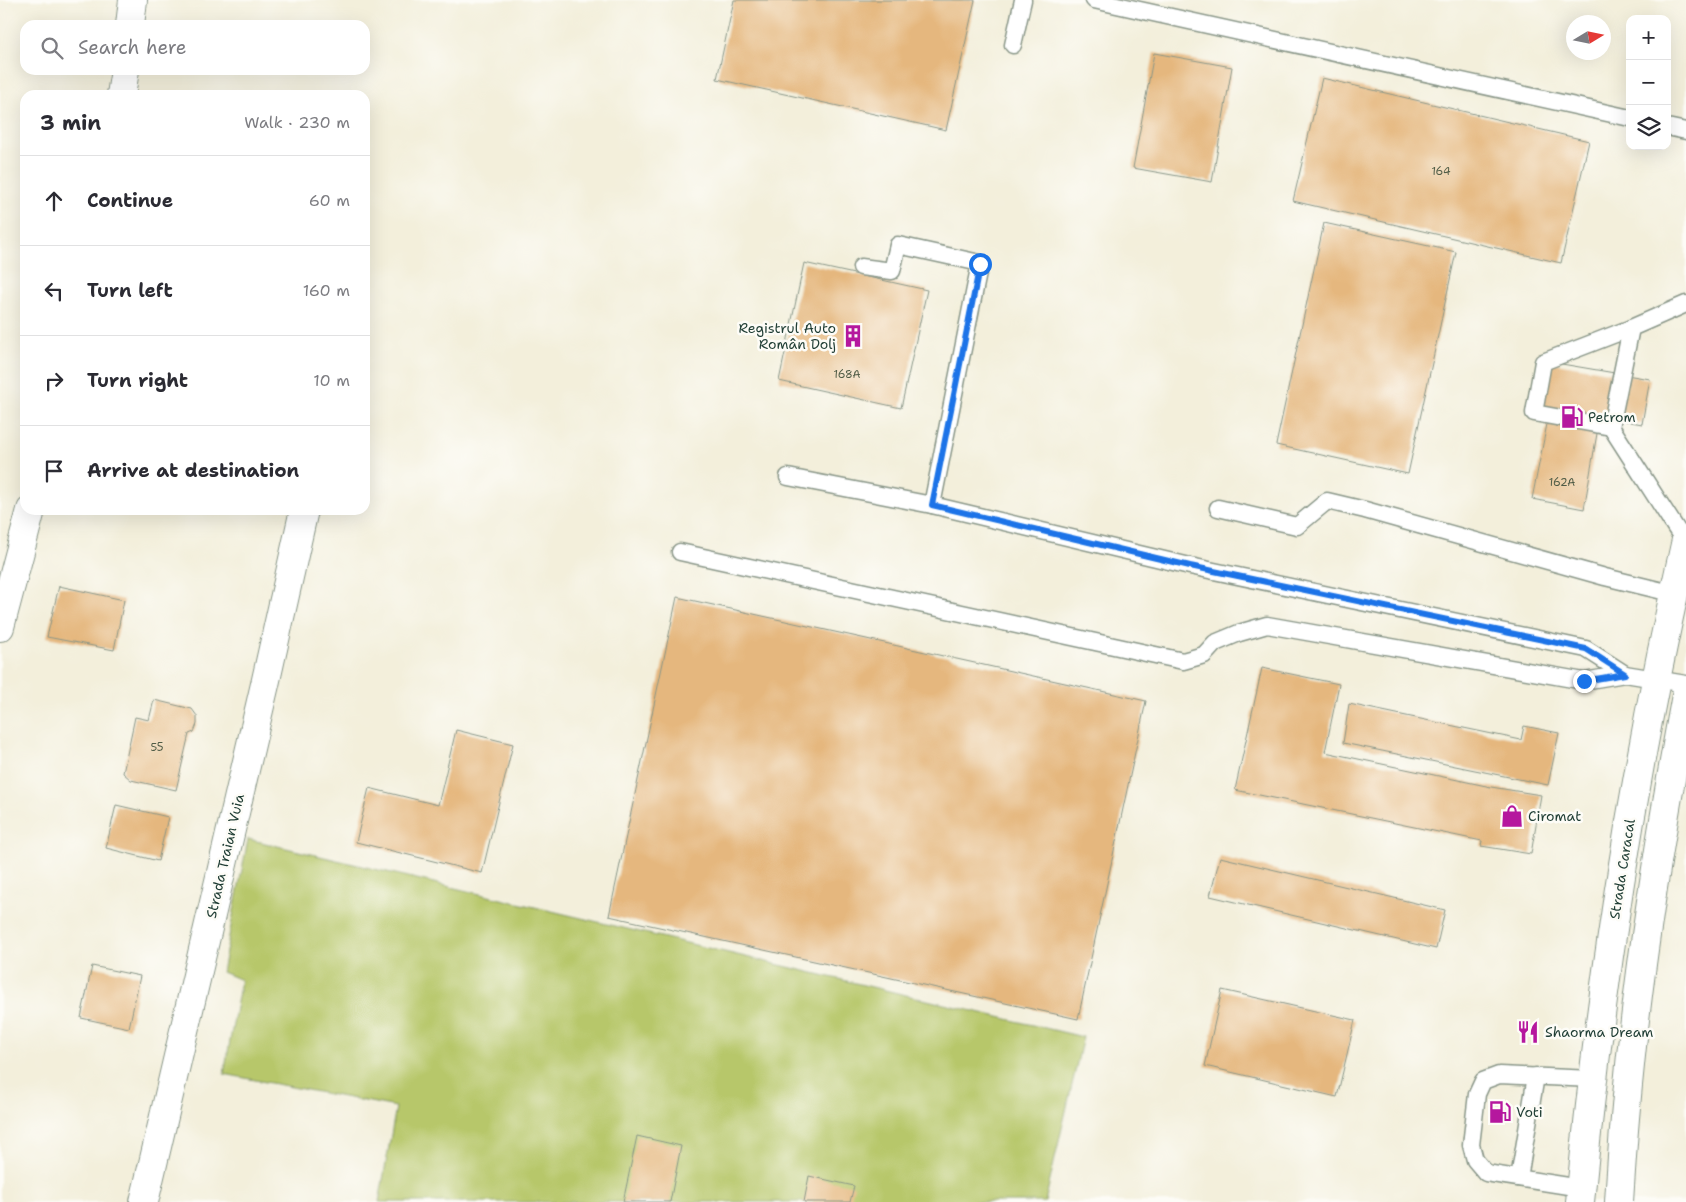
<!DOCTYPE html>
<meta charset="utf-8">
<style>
:root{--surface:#fff;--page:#f7f7f7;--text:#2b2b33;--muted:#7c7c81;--line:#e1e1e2}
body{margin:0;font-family:"Shantell Sans",sans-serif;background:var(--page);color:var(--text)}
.controls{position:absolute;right:15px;top:15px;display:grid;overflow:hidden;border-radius:10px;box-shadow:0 5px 20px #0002}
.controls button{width:45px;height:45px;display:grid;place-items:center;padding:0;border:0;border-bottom:1px solid var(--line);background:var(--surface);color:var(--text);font:25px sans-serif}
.compass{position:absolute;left:1566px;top:15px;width:45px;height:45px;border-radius:50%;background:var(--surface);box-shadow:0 5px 20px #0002;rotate:80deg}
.stop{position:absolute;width:15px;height:15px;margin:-11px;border:4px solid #1a73e8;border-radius:50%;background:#fff}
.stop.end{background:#1a73e8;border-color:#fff;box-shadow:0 1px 5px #0008}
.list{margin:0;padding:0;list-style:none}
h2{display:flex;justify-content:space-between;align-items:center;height:65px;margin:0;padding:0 20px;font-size:21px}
h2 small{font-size:16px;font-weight:400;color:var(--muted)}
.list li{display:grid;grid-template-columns:32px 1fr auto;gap:15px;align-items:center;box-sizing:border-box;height:90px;padding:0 20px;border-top:1px solid var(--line)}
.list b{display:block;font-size:19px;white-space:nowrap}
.list em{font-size:16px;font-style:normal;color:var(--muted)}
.icon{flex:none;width:28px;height:28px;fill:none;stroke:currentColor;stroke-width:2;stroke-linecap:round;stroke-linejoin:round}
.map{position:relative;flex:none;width:1686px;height:1202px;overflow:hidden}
.search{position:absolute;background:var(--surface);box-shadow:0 5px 20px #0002;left:20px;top:20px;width:350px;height:55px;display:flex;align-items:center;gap:12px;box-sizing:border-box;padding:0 18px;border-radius:15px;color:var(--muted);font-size:19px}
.panel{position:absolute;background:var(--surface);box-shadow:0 5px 20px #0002;left:20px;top:90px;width:350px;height:425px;border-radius:15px}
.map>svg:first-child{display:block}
</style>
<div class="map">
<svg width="1686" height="1202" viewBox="0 0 1686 1202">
<rect width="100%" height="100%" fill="#fdfcf7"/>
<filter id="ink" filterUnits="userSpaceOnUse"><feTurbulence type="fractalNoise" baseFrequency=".02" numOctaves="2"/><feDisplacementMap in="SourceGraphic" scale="10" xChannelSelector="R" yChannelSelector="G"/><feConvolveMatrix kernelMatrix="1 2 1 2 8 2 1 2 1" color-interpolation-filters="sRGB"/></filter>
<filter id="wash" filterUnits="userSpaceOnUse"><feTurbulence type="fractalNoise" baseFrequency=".0096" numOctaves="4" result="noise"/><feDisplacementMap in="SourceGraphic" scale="20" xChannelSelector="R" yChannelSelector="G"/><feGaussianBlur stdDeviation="1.12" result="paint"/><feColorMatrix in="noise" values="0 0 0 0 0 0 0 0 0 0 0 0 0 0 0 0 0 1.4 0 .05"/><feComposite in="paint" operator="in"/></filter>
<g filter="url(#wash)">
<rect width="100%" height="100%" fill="#f3efdb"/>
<polygon fill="#b7c76a" stroke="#6b824f" points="248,839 1083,1037 1045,1202 379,1202 396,1107 224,1074 241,980 222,972"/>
<g id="blocks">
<g fill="#e5b77e">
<polygon points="734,0 975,0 946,130 717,79"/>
<polygon points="1154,53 1232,67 1212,182 1133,168"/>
<polygon points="1322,78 1589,141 1561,263 1293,201"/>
<polygon points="1324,223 1456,252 1408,474 1276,445"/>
<polygon points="804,263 927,290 901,408 779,381"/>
<polygon points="1550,362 1650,379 1642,424 1600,416 1584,509 1532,499 1550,409 1541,408"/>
<polygon points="59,586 124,600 114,650 47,637"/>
<polygon points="677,597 1146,701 1078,1019 609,916"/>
<polygon points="1262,668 1339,684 1325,752 1491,787 1541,795 1531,854 1481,846 1482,841 1235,790"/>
<polygon points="154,700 192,709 197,716 197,724 194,732 189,734 176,790 131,780 123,773 135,717 149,720"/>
<polygon points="1349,704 1521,740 1524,726 1559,733 1548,785 1343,743"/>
<polygon points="456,730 513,744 482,873 356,842 369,788 438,805"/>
<polygon points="116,805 168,817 158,861 106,848"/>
<polygon points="1220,857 1445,910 1436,949 1210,896"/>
<polygon points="92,966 140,976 129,1028 81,1018"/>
<polygon points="1222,990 1355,1020 1337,1097 1205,1066"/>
<polygon points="637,1136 681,1146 670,1202 623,1202"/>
<polygon points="809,1176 854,1186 850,1202 804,1202"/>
</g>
</g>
</g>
<g filter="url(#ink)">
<use href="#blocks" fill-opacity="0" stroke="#899688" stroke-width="1"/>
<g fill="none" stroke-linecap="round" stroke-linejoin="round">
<defs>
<g id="service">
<polyline points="1094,0 1630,118"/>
<polyline points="1013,45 1023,0"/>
<polyline points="1667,127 1686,131"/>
<polyline points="861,267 892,271 898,245 980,263 932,505 1190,566 1586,649 1625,674"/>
<polyline points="1686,304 1631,328 1611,427 1686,544"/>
<polyline points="1611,427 1534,413 1543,362 1631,328"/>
<polyline points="788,477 932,505"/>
<polyline points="1218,508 1297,526 1327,501 1365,510 1605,577 1675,594"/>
<polyline points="680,552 1183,661 1204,655 1215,643 1239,633 1267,625 1584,681 1625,674 1686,684"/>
<polyline points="1519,1178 1536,1076"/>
<polyline points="1581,1188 1486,1173 1475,1160 1471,1145 1477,1094 1483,1081 1499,1075 1593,1079"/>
</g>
<g id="minor">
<polyline points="130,25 133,0"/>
<polyline points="121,95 125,70"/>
<polyline points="0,627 31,510"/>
<polyline points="144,1202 266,680 304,510"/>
</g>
<g id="primary">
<path d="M1580,1202C1601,979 1636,758 1686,540"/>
<path d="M1619,1202C1621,1170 1623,1139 1626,1107C1638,969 1661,831 1686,695"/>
</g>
</defs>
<use href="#service" stroke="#899688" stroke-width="19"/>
<use href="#minor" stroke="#899688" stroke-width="30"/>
<use href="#primary" stroke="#899688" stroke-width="30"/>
<use href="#service" stroke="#fff" stroke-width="16"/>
<use href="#minor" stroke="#fff" stroke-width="28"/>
<use href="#primary" stroke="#fff" stroke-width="28"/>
</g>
</g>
<g fill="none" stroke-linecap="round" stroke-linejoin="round" filter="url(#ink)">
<polyline stroke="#1a73e8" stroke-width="6" points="980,264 932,505 1190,566 1586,649 1625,674 1584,681"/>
</g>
<defs>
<symbol id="building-bare" viewBox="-9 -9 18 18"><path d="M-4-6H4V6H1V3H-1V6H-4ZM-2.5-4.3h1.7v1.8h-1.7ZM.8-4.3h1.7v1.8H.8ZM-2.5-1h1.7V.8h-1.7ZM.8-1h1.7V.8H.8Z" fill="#b5179e" stroke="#fdfcf7" stroke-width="2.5" paint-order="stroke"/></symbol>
<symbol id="fuel-bare" viewBox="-9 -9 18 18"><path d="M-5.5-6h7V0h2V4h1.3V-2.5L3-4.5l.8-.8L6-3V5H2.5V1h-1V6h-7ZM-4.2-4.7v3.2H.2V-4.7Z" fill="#b5179e" stroke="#fdfcf7" stroke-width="2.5" paint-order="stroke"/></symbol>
<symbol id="shop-bare" viewBox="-9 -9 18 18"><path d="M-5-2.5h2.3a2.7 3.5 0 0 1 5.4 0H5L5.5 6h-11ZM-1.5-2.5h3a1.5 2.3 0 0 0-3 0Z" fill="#b5179e" stroke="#fdfcf7" stroke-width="2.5" paint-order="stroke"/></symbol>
<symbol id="restaurant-bare" viewBox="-9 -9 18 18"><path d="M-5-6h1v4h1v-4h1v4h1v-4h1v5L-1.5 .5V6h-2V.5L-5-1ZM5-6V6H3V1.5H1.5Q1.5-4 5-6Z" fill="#b5179e" stroke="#fdfcf7" stroke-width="2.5" paint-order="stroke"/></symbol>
</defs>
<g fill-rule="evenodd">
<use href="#building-bare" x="837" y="320" width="32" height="32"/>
<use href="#fuel-bare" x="1556" y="401" width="32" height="32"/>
<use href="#shop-bare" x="1496" y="800" width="32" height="32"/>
<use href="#restaurant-bare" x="1512" y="1016" width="32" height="32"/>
<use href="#fuel-bare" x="1484" y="1096" width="32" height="32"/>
</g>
<g text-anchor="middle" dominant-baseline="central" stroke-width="5" stroke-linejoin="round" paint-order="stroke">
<g font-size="11" fill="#505c46">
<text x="1441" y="171">164</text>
<text x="847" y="374">168A</text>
<text x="1562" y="482">162A</text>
<text x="157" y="747">55</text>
</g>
<g font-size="14" fill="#1f3d34" stroke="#fdfcf7" text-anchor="start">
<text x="836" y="328" text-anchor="end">Registrul Auto<tspan x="836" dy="16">Român Dolj</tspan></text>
<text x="1588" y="417">Petrom</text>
<text x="1528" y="816">Ciromat</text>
<text x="1545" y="1032">Shaorma Dream</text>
<text x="1516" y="1112">Voti</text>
</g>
<g font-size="14" fill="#1f3d34" stroke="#fdfcf7">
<text transform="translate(225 856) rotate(-77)">Strada Traian Vuia</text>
<text transform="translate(1622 869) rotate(-81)">Strada Caracal</text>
</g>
</g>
</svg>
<div class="controls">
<button>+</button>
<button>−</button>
<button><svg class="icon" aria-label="layers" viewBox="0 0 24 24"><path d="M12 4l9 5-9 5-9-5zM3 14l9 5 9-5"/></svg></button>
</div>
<svg class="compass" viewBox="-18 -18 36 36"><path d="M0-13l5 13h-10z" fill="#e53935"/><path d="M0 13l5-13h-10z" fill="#7c7c81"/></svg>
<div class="stop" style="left:980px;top:264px"></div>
<div class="stop end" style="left:1584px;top:681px"></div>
<div class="search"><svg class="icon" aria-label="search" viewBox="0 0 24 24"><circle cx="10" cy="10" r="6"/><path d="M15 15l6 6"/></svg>Search here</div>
<section class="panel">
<h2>3 min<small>Walk · 230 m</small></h2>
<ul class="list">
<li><svg class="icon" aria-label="ahead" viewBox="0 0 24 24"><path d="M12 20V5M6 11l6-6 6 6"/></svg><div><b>Continue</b></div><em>60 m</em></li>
<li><svg class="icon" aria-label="left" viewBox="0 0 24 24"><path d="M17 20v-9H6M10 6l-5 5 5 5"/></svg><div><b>Turn left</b></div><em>160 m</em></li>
<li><svg class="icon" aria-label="right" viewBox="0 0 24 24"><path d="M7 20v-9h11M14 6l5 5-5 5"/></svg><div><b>Turn right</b></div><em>10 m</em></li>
<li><svg class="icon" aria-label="arrive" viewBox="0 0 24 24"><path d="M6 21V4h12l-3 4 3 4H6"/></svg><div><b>Arrive at destination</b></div></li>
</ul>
</section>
</div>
